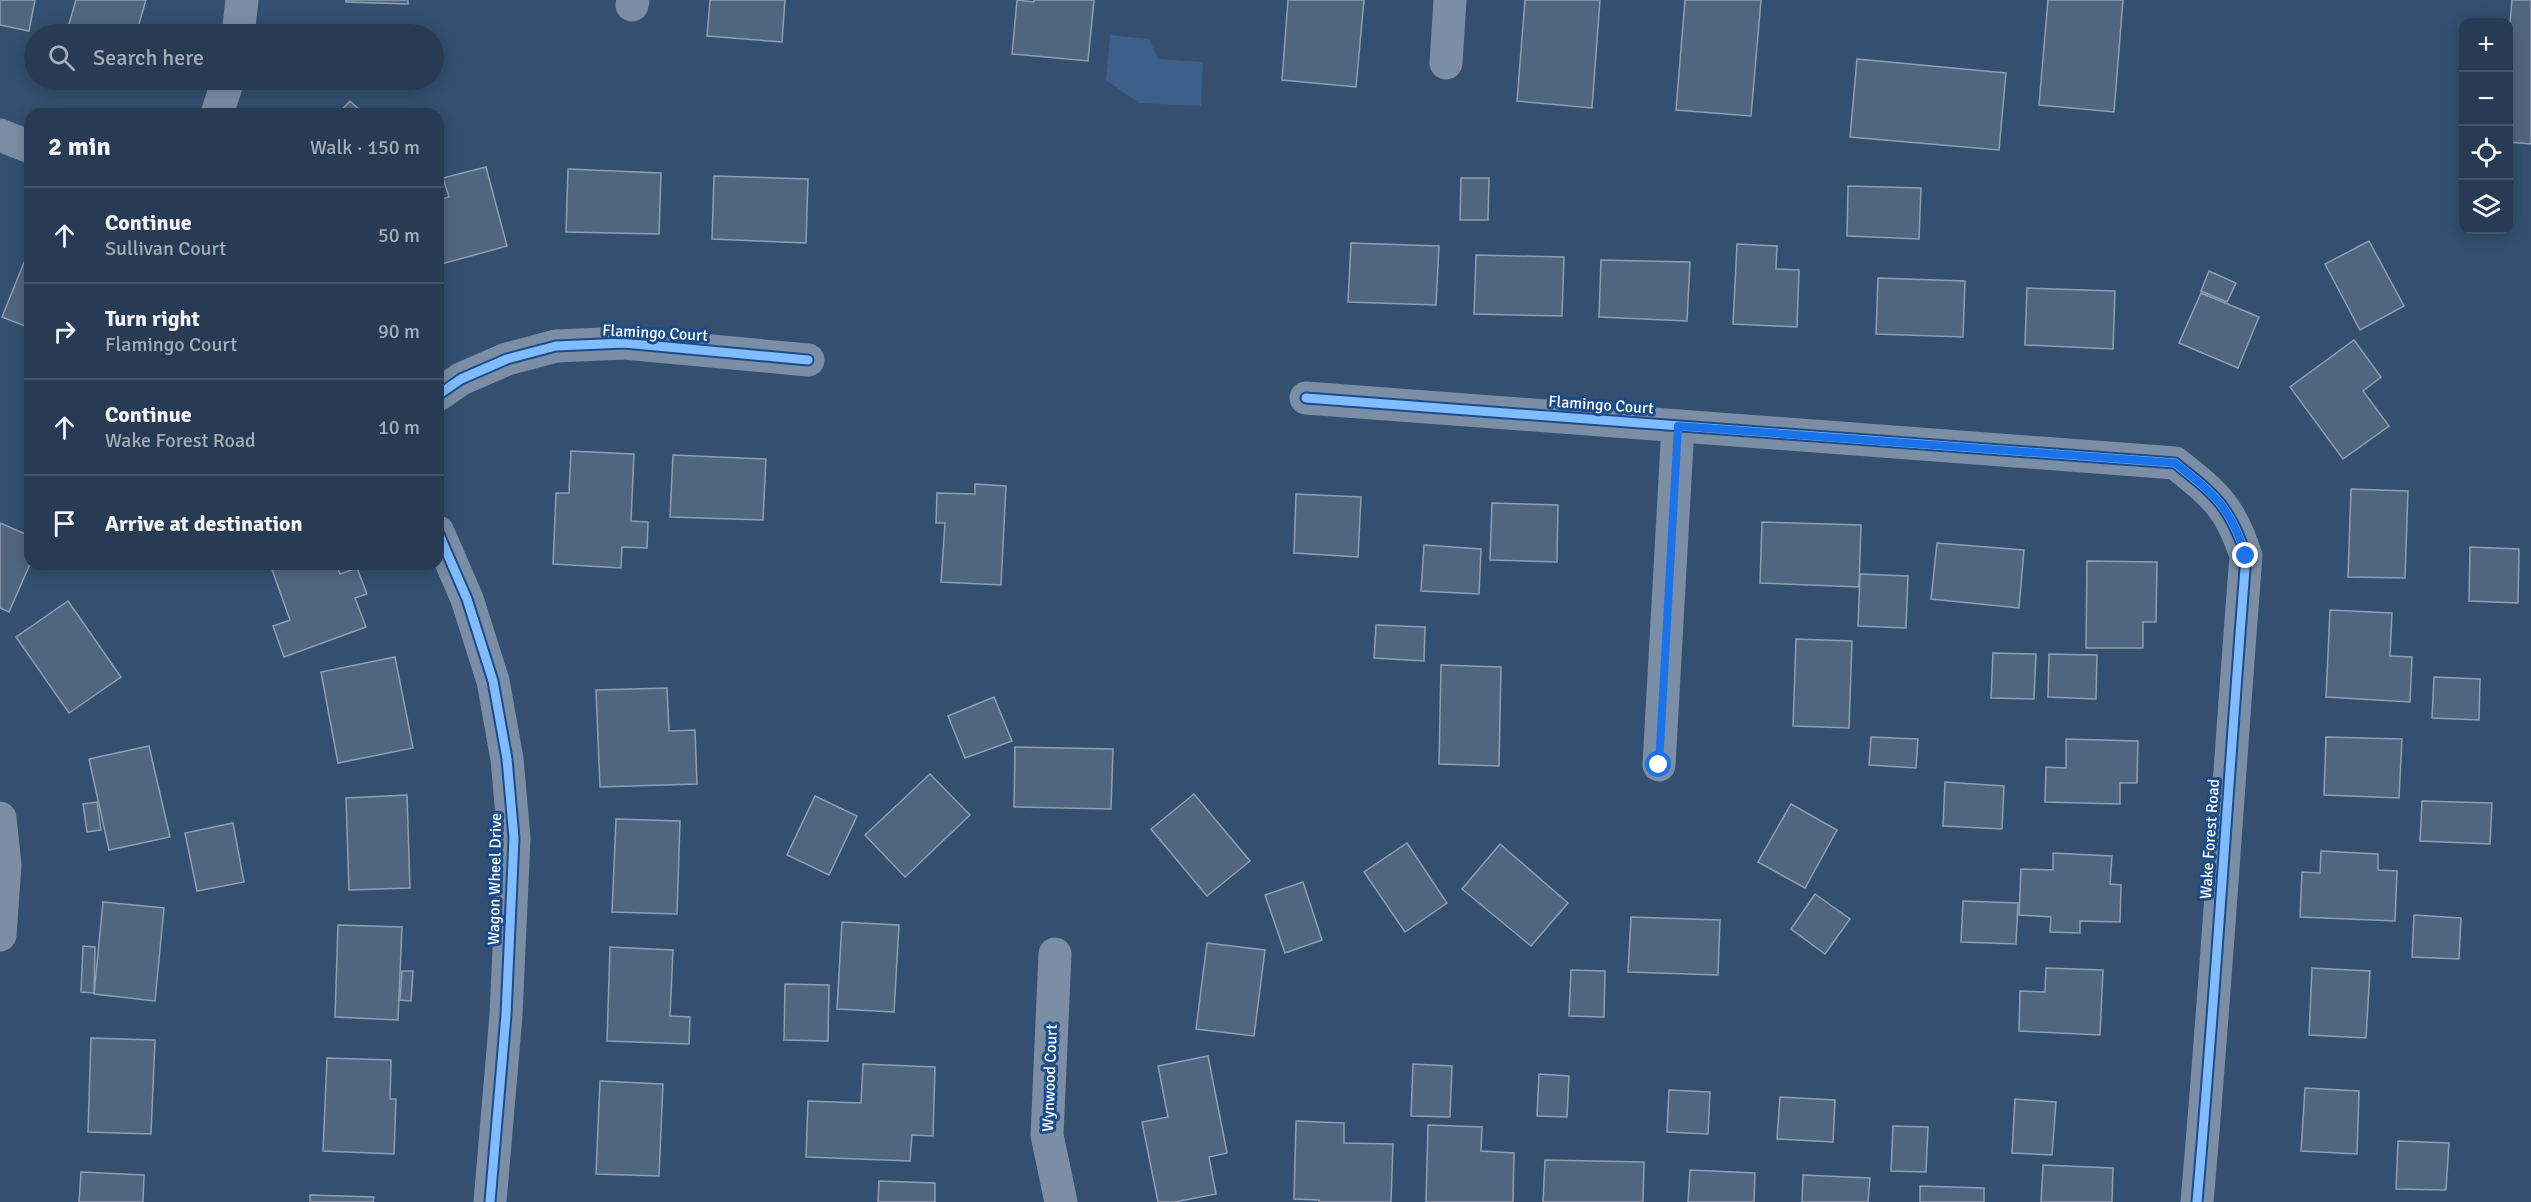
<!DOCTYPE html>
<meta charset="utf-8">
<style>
:root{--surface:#273b54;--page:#33465e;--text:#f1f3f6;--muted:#a4adb8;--line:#43556b}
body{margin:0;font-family:Signika,sans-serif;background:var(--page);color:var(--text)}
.controls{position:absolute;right:18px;top:18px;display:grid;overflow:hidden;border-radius:12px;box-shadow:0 3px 15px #0003}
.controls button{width:54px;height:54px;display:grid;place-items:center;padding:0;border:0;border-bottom:2px solid var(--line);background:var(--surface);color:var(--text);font:30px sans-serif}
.stop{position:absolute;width:18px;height:18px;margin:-14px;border:4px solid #1a73e8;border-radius:50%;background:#fff}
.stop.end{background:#1a73e8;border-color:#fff;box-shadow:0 2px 6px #0008}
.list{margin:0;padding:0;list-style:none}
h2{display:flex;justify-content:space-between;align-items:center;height:78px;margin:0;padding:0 24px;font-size:26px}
h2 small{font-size:20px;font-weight:400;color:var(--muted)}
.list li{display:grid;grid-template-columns:39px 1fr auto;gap:18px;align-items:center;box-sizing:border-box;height:96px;padding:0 24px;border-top:2px solid var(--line)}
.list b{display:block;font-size:22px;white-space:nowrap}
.list p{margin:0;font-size:20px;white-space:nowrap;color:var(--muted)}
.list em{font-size:20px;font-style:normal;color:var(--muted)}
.icon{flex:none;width:33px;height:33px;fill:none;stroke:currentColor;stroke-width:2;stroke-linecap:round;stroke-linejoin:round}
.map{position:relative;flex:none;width:2531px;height:1202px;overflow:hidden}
.search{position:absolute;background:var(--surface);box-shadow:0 3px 15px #0003;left:24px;top:24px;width:420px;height:66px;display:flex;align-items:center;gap:15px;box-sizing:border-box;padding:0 21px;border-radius:33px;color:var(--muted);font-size:22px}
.panel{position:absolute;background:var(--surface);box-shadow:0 3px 15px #0003;left:24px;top:108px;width:420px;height:462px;border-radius:18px}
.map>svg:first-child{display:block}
</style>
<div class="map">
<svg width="2531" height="1202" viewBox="0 0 2531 1202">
<rect width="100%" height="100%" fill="#344f70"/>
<polygon fill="#3d608a" points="1110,35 1149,39 1158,59 1203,62 1201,106 1139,103 1106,80"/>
<g fill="#506680" stroke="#8f9fb3" stroke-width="1.5">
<polygon points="0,0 35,0 29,31 0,25"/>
<polygon points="76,0 146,0 136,34 66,34"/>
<polygon points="346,0 408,0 408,4 346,2"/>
<polygon points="710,0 785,0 782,42 707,36"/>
<polygon points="1017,0 1034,2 1034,0 1094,0 1088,61 1012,54"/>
<polygon points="1288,0 1364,0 1356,87 1282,80"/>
<polygon points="1525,0 1600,0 1592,108 1517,101"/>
<polygon points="1685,0 1761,0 1751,116 1676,110"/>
<polygon points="2048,0 2123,0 2114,112 2039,105"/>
<polygon points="2512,0 2531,0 2531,144 2508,142 2508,47"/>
<polygon points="1857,59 2006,73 1999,150 1850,137"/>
<polygon points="350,101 364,114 338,114"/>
<polygon points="486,167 507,246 438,265 438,200 449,197 443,178"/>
<polygon points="568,169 661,173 659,234 566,232"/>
<polygon points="714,176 808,179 806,243 712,239"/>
<polygon points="1461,178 1489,178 1488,220 1460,220"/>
<polygon points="1848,186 1921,188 1919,239 1847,236"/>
<polygon points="2369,241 2404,306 2360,330 2325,264"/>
<polygon points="1351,243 1439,246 1436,305 1348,302"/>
<polygon points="1737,244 1777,246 1776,269 1799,270 1797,327 1733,324"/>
<polygon points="29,250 30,250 30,328 2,317"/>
<polygon points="1476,255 1564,257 1562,316 1474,314"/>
<polygon points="1601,260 1690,262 1687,321 1599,317"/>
<polygon points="2209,271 2236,283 2227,302 2201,291"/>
<polygon points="1878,278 1965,281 1963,337 1876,334"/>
<polygon points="2027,288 2115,291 2113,349 2025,345"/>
<polygon points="2201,293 2259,317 2238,368 2179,343"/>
<polygon points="2354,340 2381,377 2363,391 2389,426 2343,459 2290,387"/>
<polygon points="571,451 634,454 631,521 648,522 647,548 622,547 621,568 553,564 556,493 569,493"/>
<polygon points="673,455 766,459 763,520 670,517"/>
<polygon points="975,484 1006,486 1001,585 941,582 945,523 936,523 937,493 975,494"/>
<polygon points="2351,489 2408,491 2405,578 2348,577"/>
<polygon points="1296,494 1361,497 1358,557 1294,553"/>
<polygon points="1492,503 1558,505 1557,562 1490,560"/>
<polygon points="1762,522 1861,525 1859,587 1760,583"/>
<polygon points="0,523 30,536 30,564 9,612 0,608"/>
<polygon points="1937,543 2024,550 2019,608 1931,599"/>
<polygon points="1424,545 1481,549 1479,594 1421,591"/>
<polygon points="2470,547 2519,549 2518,603 2469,601"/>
<polygon points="2087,561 2157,562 2156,622 2143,622 2143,648 2086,648"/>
<polygon points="270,564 336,564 340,574 357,568 367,594 355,598 366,627 284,657 273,626 290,620"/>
<polygon points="1860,574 1908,576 1906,628 1858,626"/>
<polygon points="68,601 121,677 69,713 16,637"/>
<polygon points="2330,610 2392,613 2390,656 2412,657 2410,702 2326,697"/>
<polygon points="1376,625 1425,627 1424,661 1374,658"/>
<polygon points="1796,639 1852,641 1849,728 1793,726"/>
<polygon points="1993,653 2036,654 2034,699 1991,698"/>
<polygon points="2049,654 2097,655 2096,699 2048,697"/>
<polygon points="395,657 413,748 338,763 321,672"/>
<polygon points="1441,665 1501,667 1499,766 1439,764"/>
<polygon points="2434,677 2480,679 2479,720 2432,718"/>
<polygon points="667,688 669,731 695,730 697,784 600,787 596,690"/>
<polygon points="994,697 1012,741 965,758 948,716"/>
<polygon points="1871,737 1918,739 1916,768 1869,765"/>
<polygon points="2326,737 2402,739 2399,798 2324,795"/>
<polygon points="2066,739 2138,741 2137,783 2120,783 2120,804 2045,802 2046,767 2066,768"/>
<polygon points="149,746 170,837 109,850 89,759"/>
<polygon points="1015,747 1113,749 1111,809 1014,807"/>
<polygon points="930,774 970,815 905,877 865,835"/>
<polygon points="1945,782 2004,786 2002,829 1943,826"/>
<polygon points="1194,794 1250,861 1207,896 1151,829"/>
<polygon points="407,795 410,888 349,890 346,798"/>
<polygon points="815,796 857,816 829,875 787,855"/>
<polygon points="2422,801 2492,803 2490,844 2420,841"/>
<polygon points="97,802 101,830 87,832 83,804"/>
<polygon points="1791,804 1837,830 1805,888 1758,862"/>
<polygon points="616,819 680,821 677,914 612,912"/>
<polygon points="233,823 244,882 197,891 185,833"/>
<polygon points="1407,843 1447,903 1405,932 1364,872"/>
<polygon points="1500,844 1568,903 1531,946 1462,889"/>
<polygon points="2321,851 2378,854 2378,870 2397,871 2395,921 2300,917 2302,872 2320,873"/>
<polygon points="2053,853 2112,856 2110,884 2121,885 2120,922 2080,921 2080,933 2050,932 2051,917 2019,915 2021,869 2053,870"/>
<polygon points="1303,882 1322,940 1285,953 1265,895"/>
<polygon points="1815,894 1850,919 1825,954 1791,929"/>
<polygon points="1963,901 2018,903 2016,944 1961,942"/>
<polygon points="103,902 164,908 155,1001 94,994"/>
<polygon points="2414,915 2461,918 2459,959 2412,957"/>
<polygon points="1631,917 1720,920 1718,975 1628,972"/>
<polygon points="842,922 899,925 894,1012 837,1009"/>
<polygon points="338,925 402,927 398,1020 335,1017"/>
<polygon points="1207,943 1265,950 1254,1036 1196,1029"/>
<polygon points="83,946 95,947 94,993 81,992"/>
<polygon points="610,947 673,950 670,1016 690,1017 689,1044 607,1041"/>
<polygon points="2046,968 2103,970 2100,1035 2019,1031 2020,991 2045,992"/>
<polygon points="2312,968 2370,971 2366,1038 2309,1035"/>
<polygon points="1571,970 1605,971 1604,1017 1569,1016"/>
<polygon points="402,971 413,971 411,1001 400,1000"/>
<polygon points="785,984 829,985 828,1041 784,1040"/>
<polygon points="91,1038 155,1040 151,1134 88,1132"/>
<polygon points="1208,1056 1227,1153 1209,1157 1216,1194 1175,1202 1158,1202 1142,1122 1168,1117 1158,1066"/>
<polygon points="327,1058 391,1060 390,1099 396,1099 394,1154 323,1151"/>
<polygon points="863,1064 935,1067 933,1136 912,1135 910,1161 806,1157 808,1101 861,1103"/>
<polygon points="1413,1064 1452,1066 1450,1117 1411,1116"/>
<polygon points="1539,1074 1569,1076 1567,1117 1537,1116"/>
<polygon points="600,1081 663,1084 659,1176 596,1174"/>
<polygon points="2305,1088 2359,1091 2357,1154 2301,1151"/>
<polygon points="1669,1090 1710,1092 1708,1134 1667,1132"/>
<polygon points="1780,1097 1835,1100 1833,1142 1777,1139"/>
<polygon points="2015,1099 2056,1102 2052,1155 2012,1153"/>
<polygon points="1296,1121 1344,1123 1344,1143 1393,1144 1391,1202 1319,1202 1319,1200 1294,1199"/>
<polygon points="1428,1125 1482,1127 1481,1151 1514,1153 1513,1202 1426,1202"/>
<polygon points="1893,1126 1928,1127 1926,1172 1891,1171"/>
<polygon points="2398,1141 2449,1143 2446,1190 2396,1189"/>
<polygon points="1545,1160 1644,1162 1643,1202 1543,1202"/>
<polygon points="2043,1165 2113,1168 2112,1202 2041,1202"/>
<polygon points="1690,1170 1755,1173 1754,1202 1688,1202"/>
<polygon points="81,1172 144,1175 143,1202 79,1202"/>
<polygon points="1803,1175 1870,1178 1868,1202 1802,1202"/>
<polygon points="879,1181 935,1183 935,1202 878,1202"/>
<polygon points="1920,1186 1984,1188 1984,1202 1920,1202"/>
<polygon points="310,1195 374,1197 373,1202 310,1202"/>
</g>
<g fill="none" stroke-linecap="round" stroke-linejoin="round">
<g stroke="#7b8ea5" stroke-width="33">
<polyline points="632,5 633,0"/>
<polyline points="238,34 242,0"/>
<polyline points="1446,63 1450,0"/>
<polyline points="217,114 228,80"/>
<polyline points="0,135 30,147"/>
<polyline points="438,395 461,379 507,359 556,346 624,343 808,360"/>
<path d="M1306,398L2175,463C2215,495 2230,506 2246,556C2229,771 2216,987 2197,1202"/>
<polyline points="438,532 467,599 493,681 507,759 514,838 506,1015 490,1202"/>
<polyline points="1659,765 1678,426"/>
<polyline points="0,818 5,865 0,935"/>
<polyline points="1055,954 1047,1135 1061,1202"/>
</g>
<defs>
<g id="cycleway">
<polyline points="438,395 461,379 507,359 556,346 624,343 808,360"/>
<path d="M1306,398L2175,463C2215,495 2230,506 2246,556C2229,771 2216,987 2197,1202"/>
<polyline points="438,532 467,599 493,681 507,759 514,838 506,1015 490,1202"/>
</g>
</defs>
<use href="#cycleway" stroke="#1b4c88" stroke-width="13"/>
<use href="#cycleway" stroke="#80bcff" stroke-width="9"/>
</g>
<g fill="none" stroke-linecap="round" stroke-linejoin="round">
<path stroke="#1a73e8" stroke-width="8" d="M1659,765L1678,426L2175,463C2215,495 2230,506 2246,556"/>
</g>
<g text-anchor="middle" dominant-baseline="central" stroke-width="6" stroke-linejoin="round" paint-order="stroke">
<g font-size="16" fill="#fff" stroke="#1b4c88">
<text transform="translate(655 333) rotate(3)">Flamingo Court</text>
<text transform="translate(1601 405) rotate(4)">Flamingo Court</text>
<text transform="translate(2210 839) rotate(-86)">Wake Forest Road</text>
<text transform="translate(495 879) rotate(-89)">Wagon Wheel Drive</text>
<text transform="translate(1050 1078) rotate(-88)">Wynwood Court</text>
</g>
</g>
</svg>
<div class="controls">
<button>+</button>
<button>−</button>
<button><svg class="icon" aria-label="locate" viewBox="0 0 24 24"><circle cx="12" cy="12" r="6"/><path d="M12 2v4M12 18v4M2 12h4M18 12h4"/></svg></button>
<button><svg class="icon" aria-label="layers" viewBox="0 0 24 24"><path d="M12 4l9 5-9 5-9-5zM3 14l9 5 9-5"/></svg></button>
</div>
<div class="stop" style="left:1659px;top:765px"></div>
<div class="stop end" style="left:2246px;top:556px"></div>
<div class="search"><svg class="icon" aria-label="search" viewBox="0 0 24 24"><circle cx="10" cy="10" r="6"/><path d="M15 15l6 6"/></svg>Search here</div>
<section class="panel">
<h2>2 min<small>Walk · 150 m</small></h2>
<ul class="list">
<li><svg class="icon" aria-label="ahead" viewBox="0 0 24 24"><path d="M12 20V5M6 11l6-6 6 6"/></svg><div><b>Continue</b><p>Sullivan Court</p></div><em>50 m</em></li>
<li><svg class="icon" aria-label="right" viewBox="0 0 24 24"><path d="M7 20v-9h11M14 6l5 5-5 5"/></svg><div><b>Turn right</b><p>Flamingo Court</p></div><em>90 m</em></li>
<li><svg class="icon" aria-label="ahead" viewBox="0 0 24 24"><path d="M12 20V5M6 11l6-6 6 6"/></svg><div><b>Continue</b><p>Wake Forest Road</p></div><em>10 m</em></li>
<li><svg class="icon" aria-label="arrive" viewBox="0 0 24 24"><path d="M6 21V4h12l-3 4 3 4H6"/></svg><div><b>Arrive at destination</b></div></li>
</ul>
</section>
</div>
